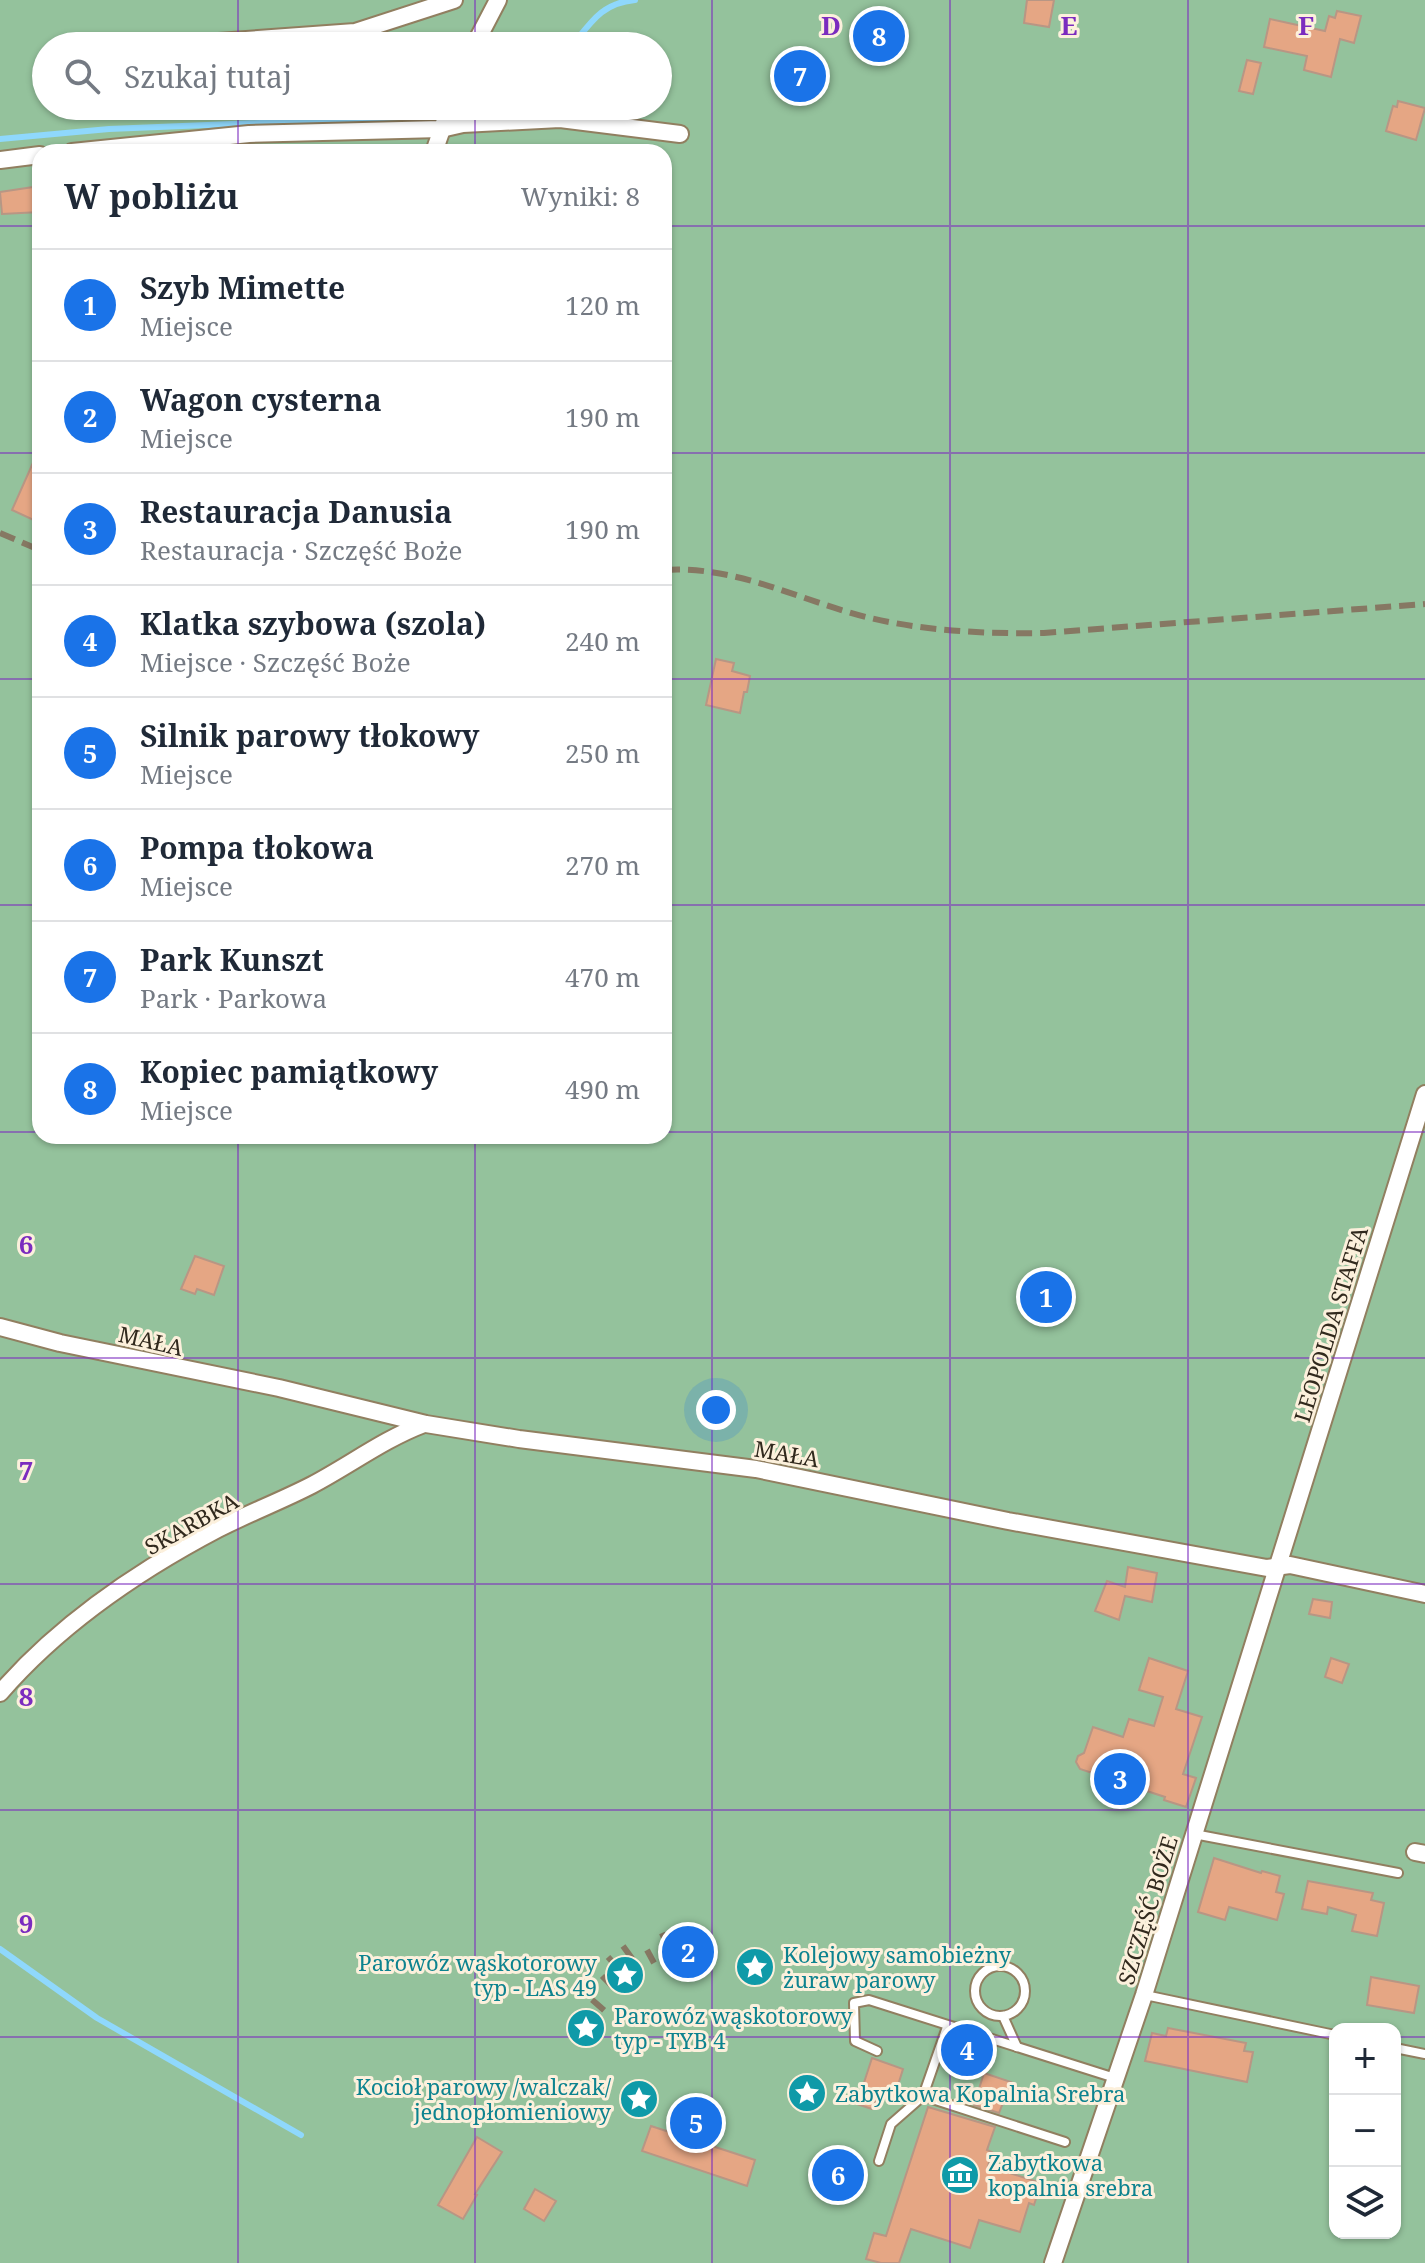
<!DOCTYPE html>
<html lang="pl">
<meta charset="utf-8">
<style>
:root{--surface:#fff;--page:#f2f2f3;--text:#1f2937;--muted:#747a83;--line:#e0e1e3;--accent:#1a73e8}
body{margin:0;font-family:"Noto Serif",serif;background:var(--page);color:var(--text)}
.controls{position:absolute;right:24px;bottom:24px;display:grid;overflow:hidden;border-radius:16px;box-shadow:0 2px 6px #0004}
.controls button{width:72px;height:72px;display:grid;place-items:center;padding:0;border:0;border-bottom:2px solid var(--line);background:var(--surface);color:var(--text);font:40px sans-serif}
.you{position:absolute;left:716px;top:1410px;width:28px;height:28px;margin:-20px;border:6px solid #fff;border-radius:50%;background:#1a73e8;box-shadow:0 0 0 12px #1a73e833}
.badge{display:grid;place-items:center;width:52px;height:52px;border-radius:50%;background:var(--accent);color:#fff;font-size:26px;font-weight:700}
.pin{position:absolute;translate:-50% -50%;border:4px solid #fff;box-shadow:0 2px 8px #0006}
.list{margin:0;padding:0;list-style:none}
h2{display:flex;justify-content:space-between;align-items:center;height:104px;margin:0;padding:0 32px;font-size:34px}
h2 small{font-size:26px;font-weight:400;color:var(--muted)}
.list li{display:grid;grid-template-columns:52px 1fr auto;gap:24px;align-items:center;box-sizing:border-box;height:112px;padding:0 32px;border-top:2px solid var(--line)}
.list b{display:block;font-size:30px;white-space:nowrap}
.list p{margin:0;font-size:26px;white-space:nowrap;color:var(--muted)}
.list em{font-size:26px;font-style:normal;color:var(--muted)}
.icon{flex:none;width:44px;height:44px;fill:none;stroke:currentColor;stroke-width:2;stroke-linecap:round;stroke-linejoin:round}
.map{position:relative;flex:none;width:1425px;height:2263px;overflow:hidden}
.search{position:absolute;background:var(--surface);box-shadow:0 2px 6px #0004;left:32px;top:32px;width:640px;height:88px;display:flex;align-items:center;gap:20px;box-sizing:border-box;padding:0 28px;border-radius:44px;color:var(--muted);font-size:30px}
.panel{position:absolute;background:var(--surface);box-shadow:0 2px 6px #0004;left:32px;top:144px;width:640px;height:1000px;border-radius:24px}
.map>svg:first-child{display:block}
</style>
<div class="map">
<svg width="1425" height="2263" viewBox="0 0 1425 2263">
<rect width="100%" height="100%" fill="#f6e2c0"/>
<path fill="#94c29c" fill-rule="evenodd" d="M0,0H1425V2263H0ZM46,46H658V106H46ZM40,152H664V1136H40ZM1335,2029H1395V2233H1335Z"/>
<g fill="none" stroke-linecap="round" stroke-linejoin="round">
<g stroke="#8fd8fc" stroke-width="6">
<path d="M572,46C591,22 602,3 635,0"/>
<polyline points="463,114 499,106"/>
<polyline points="0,139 109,129 433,116"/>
<polyline points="0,1949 97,2018 301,2135"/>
</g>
</g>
<g fill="#e5a684" stroke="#b89684" stroke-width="2">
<polygon points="1027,0 1054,0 1049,27 1024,23"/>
<polygon points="1337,11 1361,16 1354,43 1340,39 1331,77 1304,70 1307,56 1264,47 1270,19 1325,31 1329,16 1335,18"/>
<polygon points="1247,60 1261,63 1253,94 1239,91"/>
<polygon points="1398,101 1425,108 1416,140 1386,131 1393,106 1397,107"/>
<polygon points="40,186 40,212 2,214 0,192"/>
<polygon points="40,447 40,523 12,510"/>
<polygon points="716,659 734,663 732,671 750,676 747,692 744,692 740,713 706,705"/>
<polygon points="195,1256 224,1266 214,1295 197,1289 195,1294 181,1289"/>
<polygon points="1128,1567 1157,1573 1152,1602 1125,1596 1119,1620 1095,1611 1107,1581 1125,1587"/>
<polygon points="1313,1599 1332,1602 1330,1618 1309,1614"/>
<polygon points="1149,1658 1188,1671 1176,1709 1202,1717 1183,1774 1196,1778 1186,1807 1164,1800 1165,1797 1080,1769 1076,1762 1078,1756 1084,1753 1093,1727 1123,1737 1129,1719 1154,1726 1163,1697 1139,1690"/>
<polygon points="1331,1658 1349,1664 1342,1683 1325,1677"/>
<polygon points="1214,1858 1261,1873 1262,1871 1280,1876 1276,1892 1284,1894 1277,1920 1229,1907 1225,1920 1198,1912"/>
<polygon points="1308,1881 1373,1893 1371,1900 1384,1903 1377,1936 1352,1931 1356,1915 1328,1907 1327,1914 1302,1909"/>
<polygon points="1371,1977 1419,1986 1414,2013 1367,2005"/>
<polygon points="1168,2028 1246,2043 1244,2051 1253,2052 1247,2082 1145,2061 1152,2033 1166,2036"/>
<polygon points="872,2058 903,2069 894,2098 879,2093 872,2109 857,2104"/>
<polygon points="984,2073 1011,2082 999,2113 974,2105"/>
<polygon points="928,2107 995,2127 987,2150 992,2152 988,2166 1041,2183 1034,2205 1029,2203 1020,2232 979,2220 970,2248 911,2229 899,2263 881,2263 866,2259 874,2233 886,2236"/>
<polygon points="651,2126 755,2160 747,2186 642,2151"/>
<polygon points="477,2137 502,2152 475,2194 477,2195 463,2219 438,2205"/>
<polygon points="535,2189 556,2201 544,2221 524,2209"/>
</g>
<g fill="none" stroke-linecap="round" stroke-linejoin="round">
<defs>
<g id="lane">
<polyline points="1194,1834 1398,1873"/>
<circle cx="1000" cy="1991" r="25"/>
<polyline points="1145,1995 1335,2035"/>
<polyline points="1003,2016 1017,2047"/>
<polyline points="1395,2048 1425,2054"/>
<polyline points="877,2051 855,2041 854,2003 869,2000 1115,2078"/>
<polyline points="923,2096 1065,2142"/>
<polyline points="879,2161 891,2124 923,2096 947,2027"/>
</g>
<g id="street">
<polyline points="163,46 355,32 454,0"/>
<polyline points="474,46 498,0"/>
<polyline points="72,152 249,134 441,129 463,124 560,119 680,134"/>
<polyline points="434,152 450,106"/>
<polyline points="0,160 40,155"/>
<polyline points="0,1327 60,1343 279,1388 426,1424 519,1439 756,1469 1008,1521 1267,1568 1290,1565 1425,1594"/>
<path d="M0,1693C59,1625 138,1571 218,1529C249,1513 281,1501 312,1485C350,1465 384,1439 424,1424"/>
<polyline points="1415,1852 1425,1854"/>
<polyline points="1053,2263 1144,1995 1425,1094"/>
</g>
</defs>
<use href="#lane" stroke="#917f60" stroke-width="12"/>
<use href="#street" stroke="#917f60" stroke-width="20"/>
<use href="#lane" stroke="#fff" stroke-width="8"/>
<use href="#street" stroke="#fff" stroke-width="16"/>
<g stroke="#867863" stroke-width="6" stroke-dasharray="16 8" stroke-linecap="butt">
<polyline points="0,533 40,550"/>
<path d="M664,570C735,565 799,600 866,617C924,631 984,634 1044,633L1425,604"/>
<polyline points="662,1933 673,1959"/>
<polyline points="685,1943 691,1960"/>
<polyline points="623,1946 642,1972"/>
<polyline points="647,1950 654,1963"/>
<polyline points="608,1957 630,1981"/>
<polyline points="750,1966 761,1969"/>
<polyline points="602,1976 617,1991"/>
<polyline points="574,1984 606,2012"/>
<polyline points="576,2021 596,2034"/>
</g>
</g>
<path fill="none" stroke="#7b2cbf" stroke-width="2" stroke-opacity="0.55" d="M238,0V46M475,0V46M712,0V2263M950,0V2263M1188,0V2263M238,106V152M475,106V152M0,226H40M664,226H1425M0,453H40M664,453H1425M0,679H40M664,679H1425M0,905H40M664,905H1425M0,1132H40M664,1132H1425M238,1136V2263M475,1136V2263M0,1358H1425M0,1584H1425M0,1810H1425M0,2037H1335M1395,2037H1425"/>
<defs>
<symbol id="sight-disc" viewBox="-11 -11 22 22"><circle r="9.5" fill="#0f9aa8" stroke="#fcf0dc"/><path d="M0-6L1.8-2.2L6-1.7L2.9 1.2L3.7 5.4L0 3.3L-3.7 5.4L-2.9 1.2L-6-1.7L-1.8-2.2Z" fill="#fff"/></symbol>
<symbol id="museum-disc" viewBox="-11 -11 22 22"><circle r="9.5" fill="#0f9aa8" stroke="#fcf0dc"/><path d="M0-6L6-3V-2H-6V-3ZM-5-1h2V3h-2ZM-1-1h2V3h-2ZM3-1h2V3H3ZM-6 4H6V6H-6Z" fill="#fff"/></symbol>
</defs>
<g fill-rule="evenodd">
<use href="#sight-disc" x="733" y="1945" width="44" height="44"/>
<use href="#sight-disc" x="603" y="1953" width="44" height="44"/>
<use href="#sight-disc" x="564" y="2006" width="44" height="44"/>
<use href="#sight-disc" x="785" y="2071" width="44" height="44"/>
<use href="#sight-disc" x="617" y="2077" width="44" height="44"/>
<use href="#museum-disc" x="938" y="2153" width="44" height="44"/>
</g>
<g text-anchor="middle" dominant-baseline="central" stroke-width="6" stroke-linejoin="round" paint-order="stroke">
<g font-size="22" fill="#31291d" stroke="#fcf0dc">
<text transform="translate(1330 1324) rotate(-73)">LEOPOLDA STAFFA</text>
<text transform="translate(151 1340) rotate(13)">MAŁA</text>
<text transform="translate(787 1453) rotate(10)">MAŁA</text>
<text transform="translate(191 1523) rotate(-29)">SKARBKA</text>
<text transform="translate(1147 1910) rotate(-73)">SZCZĘŚĆ BOŻE</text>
</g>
<g font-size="22" fill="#0d838f" stroke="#fcf0dc" text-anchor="start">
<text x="783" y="1954">Kolejowy samobieżny<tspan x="783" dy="25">żuraw parowy</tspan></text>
<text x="597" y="1962" text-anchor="end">Parowóz wąskotorowy<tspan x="597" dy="25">typ - LAS 49</tspan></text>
<text x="614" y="2015">Parowóz wąskotorowy<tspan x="614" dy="25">typ - TYB 4</tspan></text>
<text x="611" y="2086" text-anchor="end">Kocioł parowy /walczak/<tspan x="611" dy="25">jednopłomieniowy</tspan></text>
<text x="835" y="2093">Zabytkowa Kopalnia Srebra</text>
<text x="988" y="2162">Zabytkowa<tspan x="988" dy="25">kopalnia srebra</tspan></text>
</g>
</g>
<g font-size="26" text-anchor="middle" font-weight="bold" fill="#7b2cbf" stroke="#fcf0dc" stroke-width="6" stroke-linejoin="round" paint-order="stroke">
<text x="831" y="35">D</text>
<text x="1069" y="35">E</text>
<text x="1306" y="35">F</text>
<text x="26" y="1254">6</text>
<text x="26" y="1480">7</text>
<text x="26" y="1706">8</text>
<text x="26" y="1933">9</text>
</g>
</svg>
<div class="controls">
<button>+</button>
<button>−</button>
<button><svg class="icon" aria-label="layers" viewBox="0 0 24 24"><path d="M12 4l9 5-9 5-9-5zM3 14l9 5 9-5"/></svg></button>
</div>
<div class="you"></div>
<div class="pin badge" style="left:1046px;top:1297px">1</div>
<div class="pin badge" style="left:688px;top:1952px">2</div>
<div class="pin badge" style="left:1120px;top:1779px">3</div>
<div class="pin badge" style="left:967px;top:2050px">4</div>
<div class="pin badge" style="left:696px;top:2123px">5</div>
<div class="pin badge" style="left:838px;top:2175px">6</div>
<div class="pin badge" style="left:800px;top:76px">7</div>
<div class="pin badge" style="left:879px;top:36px">8</div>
<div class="search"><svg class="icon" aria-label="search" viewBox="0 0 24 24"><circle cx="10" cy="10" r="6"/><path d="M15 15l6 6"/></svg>Szukaj tutaj</div>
<section class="panel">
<h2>W pobliżu<small>Wyniki: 8</small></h2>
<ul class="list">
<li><span class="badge">1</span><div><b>Szyb Mimette</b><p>Miejsce</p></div><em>120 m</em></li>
<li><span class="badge">2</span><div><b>Wagon cysterna</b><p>Miejsce</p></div><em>190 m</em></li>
<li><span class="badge">3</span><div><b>Restauracja Danusia</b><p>Restauracja · Szczęść Boże</p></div><em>190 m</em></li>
<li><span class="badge">4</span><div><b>Klatka szybowa (szola)</b><p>Miejsce · Szczęść Boże</p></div><em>240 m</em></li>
<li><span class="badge">5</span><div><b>Silnik parowy tłokowy</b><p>Miejsce</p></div><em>250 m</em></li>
<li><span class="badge">6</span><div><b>Pompa tłokowa</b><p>Miejsce</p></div><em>270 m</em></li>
<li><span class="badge">7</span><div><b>Park Kunszt</b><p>Park · Parkowa</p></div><em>470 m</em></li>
<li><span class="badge">8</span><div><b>Kopiec pamiątkowy</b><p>Miejsce</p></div><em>490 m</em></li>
</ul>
</section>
</div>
